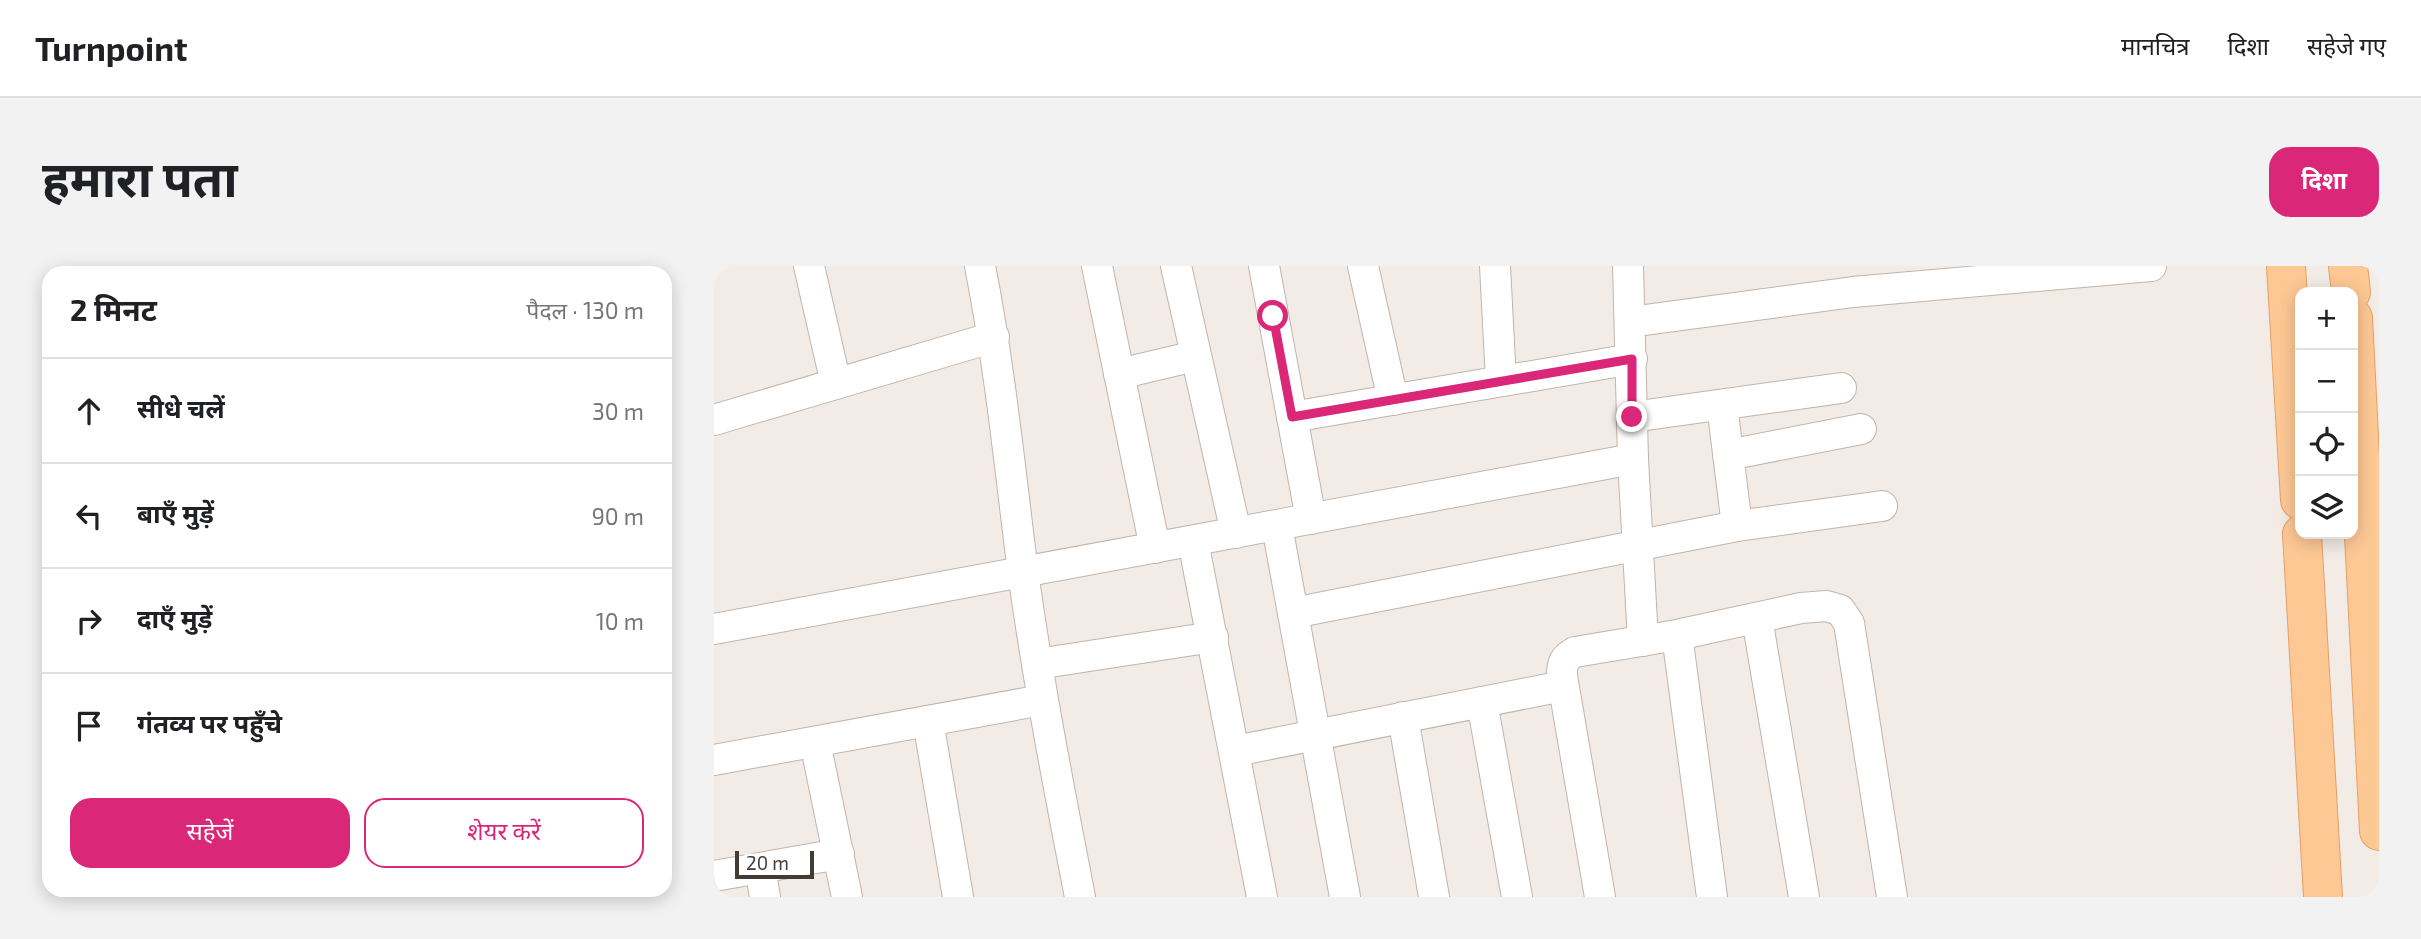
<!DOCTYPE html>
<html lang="hi">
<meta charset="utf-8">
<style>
:root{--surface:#fff;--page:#f2f2f2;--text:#202124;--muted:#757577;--line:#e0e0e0;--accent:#db2777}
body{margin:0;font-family:"Exo 2","Noto Sans Devanagari",sans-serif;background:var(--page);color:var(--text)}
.controls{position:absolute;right:21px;top:21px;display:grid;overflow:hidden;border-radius:14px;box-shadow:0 4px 18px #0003}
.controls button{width:63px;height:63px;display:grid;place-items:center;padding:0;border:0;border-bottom:2px solid var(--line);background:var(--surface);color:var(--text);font:35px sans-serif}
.scale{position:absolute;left:21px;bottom:18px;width:79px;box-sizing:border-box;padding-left:7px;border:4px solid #453b35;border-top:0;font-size:19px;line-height:24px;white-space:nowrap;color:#453b35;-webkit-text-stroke:5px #fff;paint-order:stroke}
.stop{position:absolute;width:21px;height:21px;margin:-16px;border:5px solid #db2777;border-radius:50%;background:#fff}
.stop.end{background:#db2777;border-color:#fff;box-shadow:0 2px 7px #0008}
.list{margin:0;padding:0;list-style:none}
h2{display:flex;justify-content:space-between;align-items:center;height:91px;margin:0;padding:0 28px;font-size:30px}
h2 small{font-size:23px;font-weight:400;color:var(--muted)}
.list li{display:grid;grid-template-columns:46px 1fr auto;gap:21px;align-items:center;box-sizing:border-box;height:105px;padding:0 28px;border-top:2px solid var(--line)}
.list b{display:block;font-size:26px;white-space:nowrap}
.list em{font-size:23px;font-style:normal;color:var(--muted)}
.actions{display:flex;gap:14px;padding:21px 28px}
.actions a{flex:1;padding:16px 0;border:2px solid var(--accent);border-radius:21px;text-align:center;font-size:24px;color:var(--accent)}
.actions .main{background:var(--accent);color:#fff}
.icon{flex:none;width:38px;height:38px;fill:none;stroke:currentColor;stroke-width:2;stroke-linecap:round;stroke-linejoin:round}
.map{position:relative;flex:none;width:1665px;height:631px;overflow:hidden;border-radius:21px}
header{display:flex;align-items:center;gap:42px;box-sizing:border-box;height:98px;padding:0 35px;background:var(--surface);border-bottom:2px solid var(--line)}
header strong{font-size:33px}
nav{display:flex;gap:38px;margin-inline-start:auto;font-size:24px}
.intro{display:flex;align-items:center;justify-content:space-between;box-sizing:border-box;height:168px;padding:0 42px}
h1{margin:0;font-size:49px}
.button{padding:18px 32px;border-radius:21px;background:var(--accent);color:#fff;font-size:24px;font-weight:700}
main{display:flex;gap:42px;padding:0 42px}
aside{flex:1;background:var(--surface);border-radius:21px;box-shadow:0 4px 18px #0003}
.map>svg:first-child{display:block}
</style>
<header>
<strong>Turnpoint</strong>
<nav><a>मानचित्र</a><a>दिशा</a><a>सहेजे गए</a></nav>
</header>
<div class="intro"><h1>हमारा पता</h1><a class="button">दिशा</a></div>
<main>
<aside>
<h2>2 मिनट<small>पैदल · 130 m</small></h2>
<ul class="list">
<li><svg class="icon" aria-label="ahead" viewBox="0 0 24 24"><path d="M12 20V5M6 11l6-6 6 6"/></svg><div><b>सीधे चलें</b></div><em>30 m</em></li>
<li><svg class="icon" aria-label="left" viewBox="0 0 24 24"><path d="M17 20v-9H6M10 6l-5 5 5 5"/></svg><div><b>बाएँ मुड़ें</b></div><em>90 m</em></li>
<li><svg class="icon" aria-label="right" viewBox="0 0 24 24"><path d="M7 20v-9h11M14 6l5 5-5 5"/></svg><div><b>दाएँ मुड़ें</b></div><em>10 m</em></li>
<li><svg class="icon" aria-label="arrive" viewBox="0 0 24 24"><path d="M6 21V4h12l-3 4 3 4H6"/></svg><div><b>गंतव्य पर पहुँचे</b></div></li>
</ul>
<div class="actions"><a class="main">सहेजें</a><a>शेयर करें</a></div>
</aside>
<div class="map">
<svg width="1665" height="631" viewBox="0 0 1665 631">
<rect width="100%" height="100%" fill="#f3ece6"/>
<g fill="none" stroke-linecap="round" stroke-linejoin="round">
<defs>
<g id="street">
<polyline points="95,0 122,118"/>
<path d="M266,0C286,101 296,204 309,306C324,415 345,523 366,631"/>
<polyline points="383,0 441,282"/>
<polyline points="462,0 522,267"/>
<polyline points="550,0 597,253"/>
<polyline points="649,0 679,134"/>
<polyline points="781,0 787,115"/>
<polyline points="914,0 919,193 929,375"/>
<polyline points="916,56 1139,26 1437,0"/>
<polyline points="405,108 481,90"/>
<polyline points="1008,139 1023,260"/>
<polyline points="578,151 918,93"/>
<polyline points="918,151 1127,122"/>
<polyline points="0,154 280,71"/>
<polyline points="1014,189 1147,163"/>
<polyline points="563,260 631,631"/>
<polyline points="479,275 548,631"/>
<polyline points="579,347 1023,260 1168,240"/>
<polyline points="1043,352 1090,631"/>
<polyline points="0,363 919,193"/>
<polyline points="963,369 998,631"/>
<polyline points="323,398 499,371"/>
<polyline points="768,436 803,631"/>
<polyline points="689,451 720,631"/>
<polyline points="214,455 244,631"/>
<polyline points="101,476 133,631"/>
<polyline points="521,485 849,420"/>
<polyline points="0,494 328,434"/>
<polyline points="46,602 51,631"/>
<polyline points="0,610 125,588"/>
<path d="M886,631L848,410C848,397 850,392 861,386L963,369L1087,342L1112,340L1126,344L1135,357L1178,631"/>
</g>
<g id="primary">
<polyline points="1572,0 1586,234"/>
<polyline points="1634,0 1637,26"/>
<polyline points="1639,52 1665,565"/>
<polyline points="1588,268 1609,631"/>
</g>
</defs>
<use href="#street" stroke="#c1b4ab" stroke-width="32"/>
<use href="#primary" stroke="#e3a064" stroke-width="40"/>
<use href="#street" stroke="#fff" stroke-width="30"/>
<use href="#primary" stroke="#fdc894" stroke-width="38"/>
</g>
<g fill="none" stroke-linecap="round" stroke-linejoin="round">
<polyline stroke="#db2777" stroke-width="9" points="559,50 578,151 918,93 918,151"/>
</g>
</svg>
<div class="controls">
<button>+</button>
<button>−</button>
<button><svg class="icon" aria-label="locate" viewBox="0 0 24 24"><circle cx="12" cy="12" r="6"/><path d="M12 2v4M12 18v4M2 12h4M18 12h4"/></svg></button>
<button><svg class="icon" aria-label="layers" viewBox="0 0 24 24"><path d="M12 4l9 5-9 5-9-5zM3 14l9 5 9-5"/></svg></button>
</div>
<div class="scale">20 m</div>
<div class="stop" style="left:559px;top:50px"></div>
<div class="stop end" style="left:918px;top:151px"></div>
</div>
</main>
